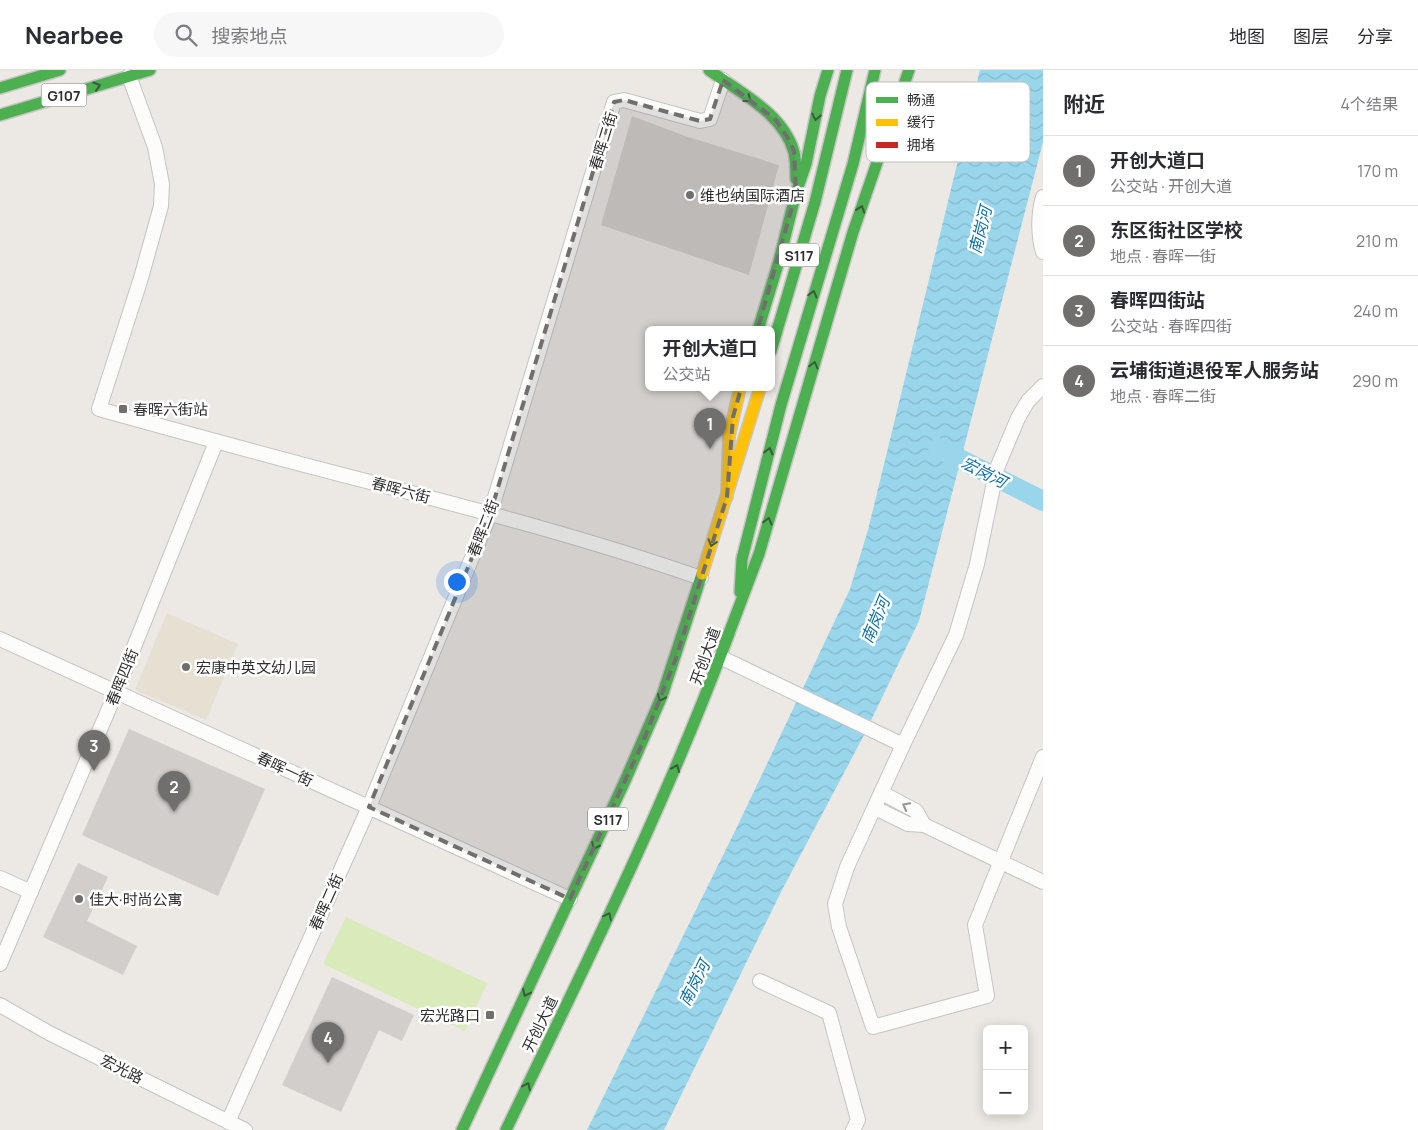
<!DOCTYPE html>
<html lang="zh">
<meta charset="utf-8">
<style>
:root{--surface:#fff;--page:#f7f7f7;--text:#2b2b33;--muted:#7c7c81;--line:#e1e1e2;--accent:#706f6e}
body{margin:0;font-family:Manrope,"Noto Sans SC",sans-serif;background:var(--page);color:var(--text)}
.controls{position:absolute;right:15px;bottom:15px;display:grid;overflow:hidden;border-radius:8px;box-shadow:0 2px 12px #0003}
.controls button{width:45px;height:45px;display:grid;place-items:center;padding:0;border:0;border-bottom:1px solid var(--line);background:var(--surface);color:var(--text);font:25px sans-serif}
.you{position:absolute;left:456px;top:511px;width:18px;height:18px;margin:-12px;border:4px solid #fff;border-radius:50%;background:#1a73e8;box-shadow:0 0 0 8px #1a73e833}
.badge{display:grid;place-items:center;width:32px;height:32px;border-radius:50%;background:var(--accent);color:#fff;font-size:16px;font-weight:700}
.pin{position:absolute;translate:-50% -41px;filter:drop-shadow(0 1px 2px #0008)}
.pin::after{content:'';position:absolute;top:26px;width:18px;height:15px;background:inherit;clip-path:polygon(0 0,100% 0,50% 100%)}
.popup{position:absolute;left:645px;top:256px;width:130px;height:65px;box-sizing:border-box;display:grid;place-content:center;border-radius:8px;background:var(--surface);filter:drop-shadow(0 1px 4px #0005);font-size:16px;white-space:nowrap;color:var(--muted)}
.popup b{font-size:19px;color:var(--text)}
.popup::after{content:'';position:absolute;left:50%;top:100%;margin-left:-10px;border:10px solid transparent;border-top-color:var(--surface)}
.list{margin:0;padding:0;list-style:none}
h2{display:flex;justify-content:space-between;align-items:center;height:65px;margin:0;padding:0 20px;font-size:21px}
h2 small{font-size:16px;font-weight:400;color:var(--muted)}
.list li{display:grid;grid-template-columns:32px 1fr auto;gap:15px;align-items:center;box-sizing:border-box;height:70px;padding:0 20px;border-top:1px solid var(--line)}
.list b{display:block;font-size:19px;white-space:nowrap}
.list p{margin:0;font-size:16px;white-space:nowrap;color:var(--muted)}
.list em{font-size:16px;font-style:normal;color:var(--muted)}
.icon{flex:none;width:28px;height:28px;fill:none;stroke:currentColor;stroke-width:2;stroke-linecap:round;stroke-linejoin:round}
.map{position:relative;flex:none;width:1043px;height:1060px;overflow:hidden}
header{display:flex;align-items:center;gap:30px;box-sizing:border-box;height:70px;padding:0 25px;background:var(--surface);border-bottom:1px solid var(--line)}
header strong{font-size:24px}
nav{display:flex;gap:28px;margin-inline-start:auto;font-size:18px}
.search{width:350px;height:45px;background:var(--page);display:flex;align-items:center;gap:12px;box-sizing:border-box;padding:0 18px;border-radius:28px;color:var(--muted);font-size:19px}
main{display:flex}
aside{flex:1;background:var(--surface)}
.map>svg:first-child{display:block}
</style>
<header>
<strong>Nearbee</strong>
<div class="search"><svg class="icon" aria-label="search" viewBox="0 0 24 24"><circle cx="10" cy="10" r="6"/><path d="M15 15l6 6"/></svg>搜索地点</div>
<nav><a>地图</a><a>图层</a><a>分享</a></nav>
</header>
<main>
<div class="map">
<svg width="1043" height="1060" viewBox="0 0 1043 1060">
<defs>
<pattern id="water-waves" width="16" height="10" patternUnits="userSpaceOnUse" patternTransform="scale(1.25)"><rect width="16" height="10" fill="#99d6ec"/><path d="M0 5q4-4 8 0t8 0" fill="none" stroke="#84b8cb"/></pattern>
</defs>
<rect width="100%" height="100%" fill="#ece8e4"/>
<polygon fill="#e6e0d3" points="167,543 238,574 206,650 135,620"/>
<polygon fill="#d9eabb" points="346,847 487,913 465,961 323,894"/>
<polygon fill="url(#water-waves)" points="980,0 1043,0 1043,72 919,551 863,667 782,820 664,1060 587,1060 737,757 850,519 868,460"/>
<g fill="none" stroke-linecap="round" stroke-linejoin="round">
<polyline stroke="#99d6ec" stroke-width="20" points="938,378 1043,431"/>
</g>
<g fill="#d1cecb">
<polygon points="632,46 685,66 779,95 749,205 601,155"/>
<polygon points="129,659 265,719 218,826 82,765"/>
<polygon points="78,793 108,807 87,851 137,876 123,905 43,867"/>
<polygon points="332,907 414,945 402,971 379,960 341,1042 282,1015"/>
</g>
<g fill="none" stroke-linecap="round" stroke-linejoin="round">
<defs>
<g id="street">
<path d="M129,6L155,77L162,114L161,136L141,208L99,339C189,364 279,389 370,412C481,441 592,470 701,508"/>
<path d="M1043,127C1038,144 1038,165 1043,182"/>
<polyline points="1043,316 1028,331 1018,348 997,398 977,494 956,565 903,675 847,797 835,834 839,857 873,957 987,926 975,855 1043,687"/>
<polyline points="0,569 570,829"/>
<polyline points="720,587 903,675"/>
<polyline points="882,723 916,741 924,755"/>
<polyline points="875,738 908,754 924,755 1043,812"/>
<polyline points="0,808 31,822"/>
<polyline points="0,894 116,622 216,372"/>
<polyline points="760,911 829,943 858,1050 853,1060"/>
<polyline points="0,935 49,963 245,1060"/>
<polyline points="228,1052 369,737 490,444 614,32 624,30 700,51 710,49 723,10"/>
</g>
<g id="fast">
<path d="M709,0C739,22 783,43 794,82C796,91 796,100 796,109"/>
<polyline points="0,18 60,0"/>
<polyline points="0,45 150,0"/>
<polyline points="758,260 779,191 796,123 806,94 820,26 828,0"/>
<polyline points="771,281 815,132 847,0"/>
<polyline points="740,522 742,489 781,335 853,94 875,0"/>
<polyline points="723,579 759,484 853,162 909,0"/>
<polyline points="462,1060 625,711 662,626 702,504"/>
<path d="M506,1060C585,896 666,734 729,563"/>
</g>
<g id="slow">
<polyline points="727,427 729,366 740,318"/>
<polyline points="702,504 760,318"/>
</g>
</defs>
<use href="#street" stroke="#c5c4c5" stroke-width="16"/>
<use href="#fast" stroke="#c6c5c4" stroke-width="14"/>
<use href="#slow" stroke="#c6c5c4" stroke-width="14"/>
<use href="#street" stroke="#fcfcfb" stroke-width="14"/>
<use href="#fast" stroke="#4caf50" stroke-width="11"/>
<use href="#slow" stroke="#ffc107" stroke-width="11"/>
</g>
<defs><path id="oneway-chevron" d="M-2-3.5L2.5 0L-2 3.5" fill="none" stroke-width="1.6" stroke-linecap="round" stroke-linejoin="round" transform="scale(1.25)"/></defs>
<g stroke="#385b3a">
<use href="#oneway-chevron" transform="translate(97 16) rotate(-17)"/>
<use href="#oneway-chevron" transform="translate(748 29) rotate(37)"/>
<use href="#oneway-chevron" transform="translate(816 47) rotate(102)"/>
<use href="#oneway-chevron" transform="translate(861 139) rotate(-71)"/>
<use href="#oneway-chevron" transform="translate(813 224) rotate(-74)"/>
<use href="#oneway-chevron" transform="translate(814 295) rotate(-75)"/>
<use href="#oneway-chevron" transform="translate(769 381) rotate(-76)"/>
<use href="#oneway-chevron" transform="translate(768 451) rotate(-75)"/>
<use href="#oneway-chevron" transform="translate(712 473) rotate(108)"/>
<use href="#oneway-chevron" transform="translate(661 628) rotate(112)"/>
<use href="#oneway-chevron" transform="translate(676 698) rotate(-67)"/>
<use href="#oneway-chevron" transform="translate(595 776) rotate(115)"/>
<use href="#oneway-chevron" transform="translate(608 846) rotate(-64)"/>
<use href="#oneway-chevron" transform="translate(526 923) rotate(115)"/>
<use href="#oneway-chevron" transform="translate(527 1016) rotate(-64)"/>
</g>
<use stroke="#959594" href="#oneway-chevron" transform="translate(906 736) rotate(-152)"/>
<path fill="#706f6e" fill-opacity="0.2" stroke="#706f6e" stroke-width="4" stroke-dasharray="10 6" stroke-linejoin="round" d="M723,10L776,50L788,68L794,81L796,123L733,347L727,427L676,588L643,672L570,829L369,737L490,444L614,32L624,30L700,51L710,49Z"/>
<g fill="#706f6e" stroke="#fff" stroke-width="2">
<circle cx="690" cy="125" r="5"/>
<rect x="118" y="334" width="10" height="10" rx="2.5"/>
<circle cx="186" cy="597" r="5"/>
<circle cx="79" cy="829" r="5"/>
<rect x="485" y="940" width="10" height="10" rx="2.5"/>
</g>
<g text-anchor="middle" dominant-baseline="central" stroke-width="5" stroke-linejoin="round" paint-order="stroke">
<g fill="#fff" stroke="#6d6d6d" stroke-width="1">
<rect x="41.5" y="13.5" width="45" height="23" rx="4"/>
<rect x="779" y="173.5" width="40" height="23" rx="4"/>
<rect x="588" y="737.5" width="40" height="23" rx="4"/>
</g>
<g font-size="14" font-weight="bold" fill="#2e2e2e">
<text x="64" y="25">G107</text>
<text x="799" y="185">S117</text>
<text x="608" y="749">S117</text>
</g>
<g font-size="15" fill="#2e2e2e" stroke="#fff">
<text transform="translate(603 71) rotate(-73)">春晖二街</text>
<text transform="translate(401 420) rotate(15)">春晖六街</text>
<text transform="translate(483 458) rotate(-69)">春晖二街</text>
<text transform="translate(705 586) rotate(-70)">开创大道</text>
<text transform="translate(122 607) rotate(-68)">春晖四街</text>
<text transform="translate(285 699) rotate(25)">春晖一街</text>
<text transform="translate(326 832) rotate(-66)">春晖二街</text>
<text transform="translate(540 954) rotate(-64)">开创大道</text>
<text transform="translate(122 999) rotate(27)">宏光路</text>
</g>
<g font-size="15" fill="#2e2e2e" stroke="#fff" text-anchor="start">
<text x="700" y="125">维也纳国际酒店</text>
<text x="133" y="339">春晖六街站</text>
<text x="196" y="597">宏康中英文幼儿园</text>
<text x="89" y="829">佳大·时尚公寓</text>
<text x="480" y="945" text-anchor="end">宏光路口</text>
</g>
<g font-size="16" font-style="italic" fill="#0d6fa3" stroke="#fff">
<text transform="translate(980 160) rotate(-76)">南岗河</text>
<text transform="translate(984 402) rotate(27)">宏岗河</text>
<text transform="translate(875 550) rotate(-67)">南岗河</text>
<text transform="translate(694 913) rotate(-63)">南岗河</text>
</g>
</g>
<rect x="866" y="12" width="164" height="80" rx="8" fill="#fff" stroke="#c0c0c0" stroke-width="1"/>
<rect x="876" y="27" width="22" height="6" fill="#4caf50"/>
<rect x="876" y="49" width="22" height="7" fill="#ffc107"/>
<rect x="876" y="72" width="22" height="6" fill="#c62828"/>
<g font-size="14" fill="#2e2e2e">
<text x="907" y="35">畅通</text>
<text x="907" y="57">缓行</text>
<text x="907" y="80">拥堵</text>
</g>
</svg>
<div class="controls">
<button>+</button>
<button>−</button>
</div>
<div class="you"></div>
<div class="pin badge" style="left:710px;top:379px">1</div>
<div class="popup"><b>开创大道口</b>公交站</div>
<div class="pin badge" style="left:174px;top:742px">2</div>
<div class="pin badge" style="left:94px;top:701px">3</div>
<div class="pin badge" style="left:328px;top:993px">4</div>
</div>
<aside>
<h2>附近<small>4个结果</small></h2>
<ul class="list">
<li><span class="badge">1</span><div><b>开创大道口</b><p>公交站 · 开创大道</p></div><em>170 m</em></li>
<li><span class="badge">2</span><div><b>东区街社区学校</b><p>地点 · 春晖一街</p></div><em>210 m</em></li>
<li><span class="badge">3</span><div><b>春晖四街站</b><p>公交站 · 春晖四街</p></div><em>240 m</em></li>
<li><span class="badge">4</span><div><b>云埔街道退役军人服务站</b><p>地点 · 春晖二街</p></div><em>290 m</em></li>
</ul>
</aside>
</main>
